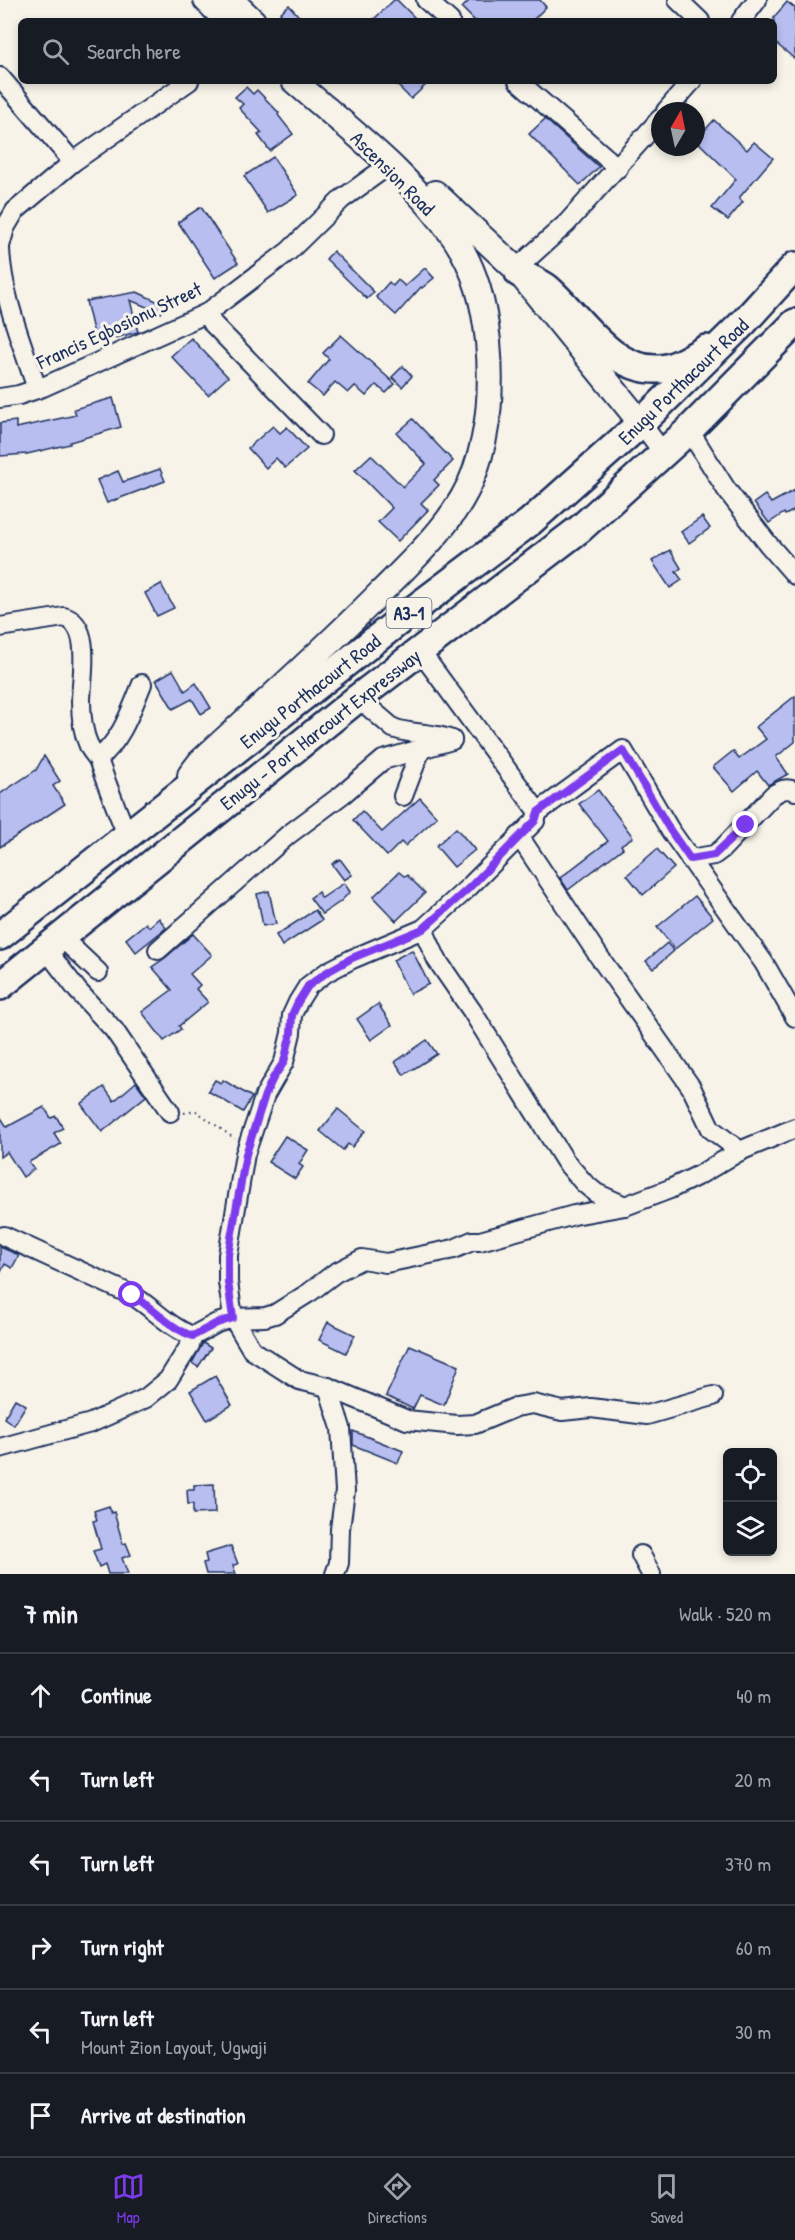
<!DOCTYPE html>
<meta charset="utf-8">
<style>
:root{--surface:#171b24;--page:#20242c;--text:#f1f3f6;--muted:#9ea1a6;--line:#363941;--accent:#7c3aed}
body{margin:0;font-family:"Patrick Hand",sans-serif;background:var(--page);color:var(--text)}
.controls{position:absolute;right:18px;bottom:18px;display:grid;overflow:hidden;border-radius:9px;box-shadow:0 3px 9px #0003}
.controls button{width:54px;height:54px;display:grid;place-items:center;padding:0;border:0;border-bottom:2px solid var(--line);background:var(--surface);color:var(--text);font:30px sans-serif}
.compass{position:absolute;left:651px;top:102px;width:54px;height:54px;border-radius:50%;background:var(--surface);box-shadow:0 3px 9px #0003;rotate:9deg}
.stop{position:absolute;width:18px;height:18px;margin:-14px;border:4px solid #7c3aed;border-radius:50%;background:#fff}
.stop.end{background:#7c3aed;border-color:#fff;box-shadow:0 2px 6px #0008}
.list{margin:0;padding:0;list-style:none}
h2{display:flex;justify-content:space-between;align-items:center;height:78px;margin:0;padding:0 24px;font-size:26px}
h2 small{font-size:20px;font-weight:400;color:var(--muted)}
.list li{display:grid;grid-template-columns:39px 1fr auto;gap:18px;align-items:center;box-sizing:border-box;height:84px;padding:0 24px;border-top:2px solid var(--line)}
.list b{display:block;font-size:22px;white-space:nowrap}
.list p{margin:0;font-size:20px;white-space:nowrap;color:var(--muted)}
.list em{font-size:20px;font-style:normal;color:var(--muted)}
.icon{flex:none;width:33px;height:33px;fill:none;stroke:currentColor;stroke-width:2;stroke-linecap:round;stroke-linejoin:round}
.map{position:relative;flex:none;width:795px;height:1574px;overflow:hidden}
.search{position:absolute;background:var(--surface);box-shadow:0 3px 9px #0003;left:18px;right:18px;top:18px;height:66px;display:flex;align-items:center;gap:15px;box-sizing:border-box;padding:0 21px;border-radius:9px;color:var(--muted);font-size:22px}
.sheet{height:582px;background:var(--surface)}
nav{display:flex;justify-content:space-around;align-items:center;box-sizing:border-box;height:84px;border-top:2px solid var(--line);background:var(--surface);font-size:16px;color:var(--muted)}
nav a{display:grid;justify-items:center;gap:3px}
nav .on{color:var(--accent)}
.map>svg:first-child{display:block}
</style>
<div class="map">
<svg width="795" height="1574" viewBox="0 0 795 1574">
<rect width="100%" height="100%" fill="#f7f3e8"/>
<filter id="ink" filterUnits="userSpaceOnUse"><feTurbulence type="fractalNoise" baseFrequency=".0167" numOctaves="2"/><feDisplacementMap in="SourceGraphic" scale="12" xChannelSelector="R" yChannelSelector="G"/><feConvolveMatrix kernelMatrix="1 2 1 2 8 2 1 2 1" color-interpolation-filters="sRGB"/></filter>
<g filter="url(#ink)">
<g fill="#b8bff0" stroke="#1b2f5e" stroke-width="1.5">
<polygon points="394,0 397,0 418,21 372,21"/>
<polygon points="470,0 540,0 546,7 532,21 475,21 462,8"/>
<polygon points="787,2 795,8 795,59 774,42 774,17"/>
<polygon points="289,5 303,21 287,21 280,13"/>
<polygon points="393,81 430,81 411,99"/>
<polygon points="246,87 253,94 257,90 279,113 278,115 293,134 270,151 258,135 262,133 239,108 243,104 235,97"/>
<polygon points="545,119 599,167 580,185 529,134"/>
<polygon points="714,120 747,150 754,142 773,158 739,198 743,202 728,220 712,208 736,179 696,140"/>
<polygon points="273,157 298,195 268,213 244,176"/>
<polygon points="201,207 238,263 215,278 178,222"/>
<polygon points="333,251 374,292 367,299 326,259"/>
<polygon points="425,268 434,278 422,288 421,287 396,315 376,297 389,282 393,286 398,280 405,286"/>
<polygon points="137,292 165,305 161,313 130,300 138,332 96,343 86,301"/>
<polygon points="341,335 395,384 386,393 376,385 366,396 355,386 348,393 335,382 323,396 308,384 329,359 323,353"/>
<polygon points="191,338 228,377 208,395 171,356"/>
<polygon points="403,366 412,376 402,387 392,377"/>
<polygon points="113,398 121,427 70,442 70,444 27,454 0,456 0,423 16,421 16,428 76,415 74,409"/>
<polygon points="413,419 453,461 434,480 439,485 421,503 428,510 398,541 378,522 392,508 355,470 371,455 403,487 426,464 397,433"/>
<polygon points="273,426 280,433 287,427 307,449 285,468 276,458 266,468 248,448"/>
<polygon points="160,469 165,481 107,503 97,480 118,471 123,482"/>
<polygon points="795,490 795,510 785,515 784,513 769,523 754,503 765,495 771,503"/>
<polygon points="702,517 710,528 689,543 681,532"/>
<polygon points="670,550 681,568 676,572 682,580 670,588 652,561"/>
<polygon points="161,584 174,608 157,616 145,593"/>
<polygon points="173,670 185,691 196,683 211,708 201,714 192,699 173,709 156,680"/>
<polygon points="795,696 795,742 776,757 788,774 768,785 757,771 734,791 713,767 733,751 739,759 766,739 756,727"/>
<polygon points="44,756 60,781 53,786 65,804 0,847 0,794 36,770"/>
<polygon points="598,790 633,837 621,845 623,848 568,890 560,878 608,841 579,804"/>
<polygon points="420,798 437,817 405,846 401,842 387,856 353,820 362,811 382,832"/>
<polygon points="456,828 475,850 454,867 436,846"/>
<polygon points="657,849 674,868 643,895 627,875"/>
<polygon points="340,859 352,875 344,880 332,864"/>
<polygon points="399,872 404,876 407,875 425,893 396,921 373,897"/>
<polygon points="344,883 350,892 340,902 322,914 310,898 318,892 322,898"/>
<polygon points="269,891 276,924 263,926 257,894"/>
<polygon points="695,896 713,918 675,949 657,927"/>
<polygon points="315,910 322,920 282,946 276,935"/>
<polygon points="159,918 166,928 136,952 126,939 146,923 149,927"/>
<polygon points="193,934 212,955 190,974 200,985 196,989 208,1002 179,1026 181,1029 164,1041 142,1012 172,990 152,967 165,958"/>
<polygon points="667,943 674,951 653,969 646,961"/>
<polygon points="412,950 429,984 410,994 393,960"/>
<polygon points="378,1004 392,1025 371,1040 357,1019"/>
<polygon points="427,1040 437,1054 404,1075 395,1062"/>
<polygon points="215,1080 221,1083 223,1080 252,1097 243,1112 208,1091"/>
<polygon points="136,1082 146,1096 102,1132 81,1104 104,1087 114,1101"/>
<polygon points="44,1107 51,1118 56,1116 63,1128 54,1133 61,1144 29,1162 34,1169 23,1177 7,1152 0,1157 0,1116 7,1127"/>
<polygon points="338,1109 365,1131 352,1147 348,1144 343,1150 320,1131"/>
<polygon points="285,1136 308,1150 299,1164 303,1167 295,1179 268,1162"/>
<polygon points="0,1247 19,1255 12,1268 5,1264 0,1274"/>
<polygon points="328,1322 355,1335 346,1353 319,1340"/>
<polygon points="203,1343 211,1348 198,1367 192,1363"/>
<polygon points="410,1345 459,1366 444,1405 420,1395 413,1409 386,1396"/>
<polygon points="215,1376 232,1405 207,1420 190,1391"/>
<polygon points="15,1399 26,1405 14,1425 4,1418"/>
<polygon points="353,1431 403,1451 398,1463 353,1445"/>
<polygon points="214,1484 215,1513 193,1514 193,1504 188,1504 187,1490 194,1490 194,1485"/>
<polygon points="109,1506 111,1513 114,1512 123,1544 126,1543 131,1555 122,1558 128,1574 108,1574 105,1564 99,1567 93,1551 101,1549 93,1521 97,1520 94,1511"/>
<polygon points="231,1546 238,1564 233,1565 236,1574 206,1574 203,1563 207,1562 205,1554"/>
</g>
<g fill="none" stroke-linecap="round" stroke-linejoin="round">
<defs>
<g id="minor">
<polyline points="426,0 450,21"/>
<polyline points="678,0 700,21"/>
<polyline points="741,21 757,0"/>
<polyline points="0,77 73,162"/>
<polyline points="518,81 618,168"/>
<polyline points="666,111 692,81"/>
<polyline points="0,246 5,228 15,211 73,162 189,81"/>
<path d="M0,249C2,296 22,343 37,389"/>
<polyline points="516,269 567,223 660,119"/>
<polyline points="207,313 213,324 321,435"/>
<polyline points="0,398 19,395 43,387 207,313 289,251 342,199 389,165"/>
<polyline points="641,423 664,454"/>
<polyline points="689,430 726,489 768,544 795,575"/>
<path d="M0,627L64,617C93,625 81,679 81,701C81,715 83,733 89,746C91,752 97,756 99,762C107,786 117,810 127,835"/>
<polyline points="420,651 538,812"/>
<path d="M358,698L393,728C411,735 431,732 452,740"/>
<path d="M98,759C122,739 130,713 142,684"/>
<polyline points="403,796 421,749"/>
<polyline points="519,836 598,955 691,1087 711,1129 740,1151"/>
<path d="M690,859L714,855L722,849L773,795C781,790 786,787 795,791"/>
<polyline points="423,929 437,960 472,1011 565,1161 584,1183 596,1193 625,1206"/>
<polyline points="60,936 98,972"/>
<polyline points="45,948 78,991 114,1030 170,1112"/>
<polyline points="158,950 288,835 343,794 383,760 452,740"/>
<path d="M4,1236L132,1295C152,1307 171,1329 193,1336L217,1323L233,1318L265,1317L275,1314L310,1292L335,1273L362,1259L386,1263L454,1249L472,1241H480L574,1215L625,1206L670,1189L699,1175L740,1151L795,1128"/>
<polyline points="328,1387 341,1428 345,1491 340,1529 339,1563 335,1574"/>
<polyline points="713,1396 647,1415 591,1408 562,1411 533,1404 516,1407 475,1424 457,1425 407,1420 328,1387 299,1380 252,1350 233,1318 228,1282 228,1255 245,1154 265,1095 284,1062 291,1033 292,1015 298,1002 308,986 327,972 352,959 423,929 469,887 535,821 538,812 623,750 670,830 764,963 795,1017"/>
<polyline points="0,1448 91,1423 146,1398 168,1380 190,1345 193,1336"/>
<polyline points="641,1555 651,1574"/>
</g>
<g id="major">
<polyline points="206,0 227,21"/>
<polyline points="231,0 253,21"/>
<polyline points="435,193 516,269 641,423"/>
<path d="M190,775L200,762C261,706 323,651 381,592C417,556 458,519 475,471C490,428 492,386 488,341C484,305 476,270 455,239C413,177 350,130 294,81"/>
</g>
<g id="highway">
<path d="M519,273C528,278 539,282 547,288C580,316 610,372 660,369C676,368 692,357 706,349"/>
<polyline points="0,936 413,610 530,522 641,423 744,322 795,266"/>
<polyline points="0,986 358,698 581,528 689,430 795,323"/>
</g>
</defs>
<use href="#minor" stroke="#1b2f5e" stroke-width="22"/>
<use href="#major" stroke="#1b2f5e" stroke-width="28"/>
<use href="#highway" stroke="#1b2f5e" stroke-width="32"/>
<polyline stroke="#1b2f5e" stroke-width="2" stroke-dasharray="1.5 4.5" stroke-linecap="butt" points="184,1113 196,1111 235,1139"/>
<use href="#minor" stroke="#f7f3e8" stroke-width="18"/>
<use href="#major" stroke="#f7f3e8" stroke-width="24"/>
<use href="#highway" stroke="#f7f3e8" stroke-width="27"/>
</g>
</g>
<g fill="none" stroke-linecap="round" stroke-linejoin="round" filter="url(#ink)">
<path stroke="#7c3aed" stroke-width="8" d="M132,1295C152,1307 171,1329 193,1336L217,1323L233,1318L228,1282V1255L246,1154L265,1095L273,1078L284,1062L291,1033L292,1015L298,1002L308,986L327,972L352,958L423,929L469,888L535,821L538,812L623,750L670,830L690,859L714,855L746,825"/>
</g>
<g text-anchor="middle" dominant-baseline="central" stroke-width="6" stroke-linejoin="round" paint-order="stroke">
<rect fill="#f7f3e8" stroke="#5d6a87" stroke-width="1.5" x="386.5" y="598" width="45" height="30" rx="4.5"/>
<g font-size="18" font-weight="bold" fill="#1b2f5e">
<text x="409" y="613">A3-1</text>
</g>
<g font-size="20" fill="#1b2f5e" stroke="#f7f3e8">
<text transform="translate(393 173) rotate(45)">Ascension Road</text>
<text transform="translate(119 325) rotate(-25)">Francis Egbosionu Street</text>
<text transform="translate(683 381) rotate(-44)">Enugu Porthacourt Road</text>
<text transform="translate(310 691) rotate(-38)">Enugu Porthacourt Road</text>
<text transform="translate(320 729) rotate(-38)">Enugu - Port Harcourt Expressway</text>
</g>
</g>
</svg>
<div class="controls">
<button><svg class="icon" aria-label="locate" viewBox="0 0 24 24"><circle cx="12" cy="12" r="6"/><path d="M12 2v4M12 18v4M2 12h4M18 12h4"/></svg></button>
<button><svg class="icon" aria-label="layers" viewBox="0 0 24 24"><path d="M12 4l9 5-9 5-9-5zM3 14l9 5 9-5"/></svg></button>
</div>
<svg class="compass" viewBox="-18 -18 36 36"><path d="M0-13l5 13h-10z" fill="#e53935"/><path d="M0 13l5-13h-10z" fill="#9ea1a6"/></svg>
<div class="stop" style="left:132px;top:1295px"></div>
<div class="stop end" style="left:746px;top:825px"></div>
<div class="search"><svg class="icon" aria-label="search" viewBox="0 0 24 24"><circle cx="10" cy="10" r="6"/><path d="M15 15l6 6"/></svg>Search here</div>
</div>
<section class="sheet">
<h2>7 min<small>Walk · 520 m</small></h2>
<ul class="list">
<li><svg class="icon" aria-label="ahead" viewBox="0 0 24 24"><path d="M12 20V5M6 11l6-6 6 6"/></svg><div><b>Continue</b></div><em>40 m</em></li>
<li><svg class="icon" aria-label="left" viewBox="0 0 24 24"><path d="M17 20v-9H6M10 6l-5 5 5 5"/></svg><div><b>Turn left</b></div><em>20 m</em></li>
<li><svg class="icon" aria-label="left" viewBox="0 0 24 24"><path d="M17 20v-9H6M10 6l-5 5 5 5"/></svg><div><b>Turn left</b></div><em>370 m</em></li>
<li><svg class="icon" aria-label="right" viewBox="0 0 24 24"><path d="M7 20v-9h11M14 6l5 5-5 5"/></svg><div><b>Turn right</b></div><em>60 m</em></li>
<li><svg class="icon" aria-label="left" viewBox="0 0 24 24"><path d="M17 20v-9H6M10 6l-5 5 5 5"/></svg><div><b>Turn left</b><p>Mount Zion Layout, Ugwaji</p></div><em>30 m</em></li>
<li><svg class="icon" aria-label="arrive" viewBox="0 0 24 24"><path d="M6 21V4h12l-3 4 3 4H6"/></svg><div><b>Arrive at destination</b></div></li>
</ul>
</section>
<nav>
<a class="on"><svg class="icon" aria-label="map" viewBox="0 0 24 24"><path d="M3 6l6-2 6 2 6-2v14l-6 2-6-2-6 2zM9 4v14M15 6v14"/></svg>Map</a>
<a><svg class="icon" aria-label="directions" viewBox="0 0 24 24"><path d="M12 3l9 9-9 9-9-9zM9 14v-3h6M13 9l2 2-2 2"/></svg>Directions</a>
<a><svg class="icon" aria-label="saved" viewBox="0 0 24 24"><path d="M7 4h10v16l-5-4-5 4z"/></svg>Saved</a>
</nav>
